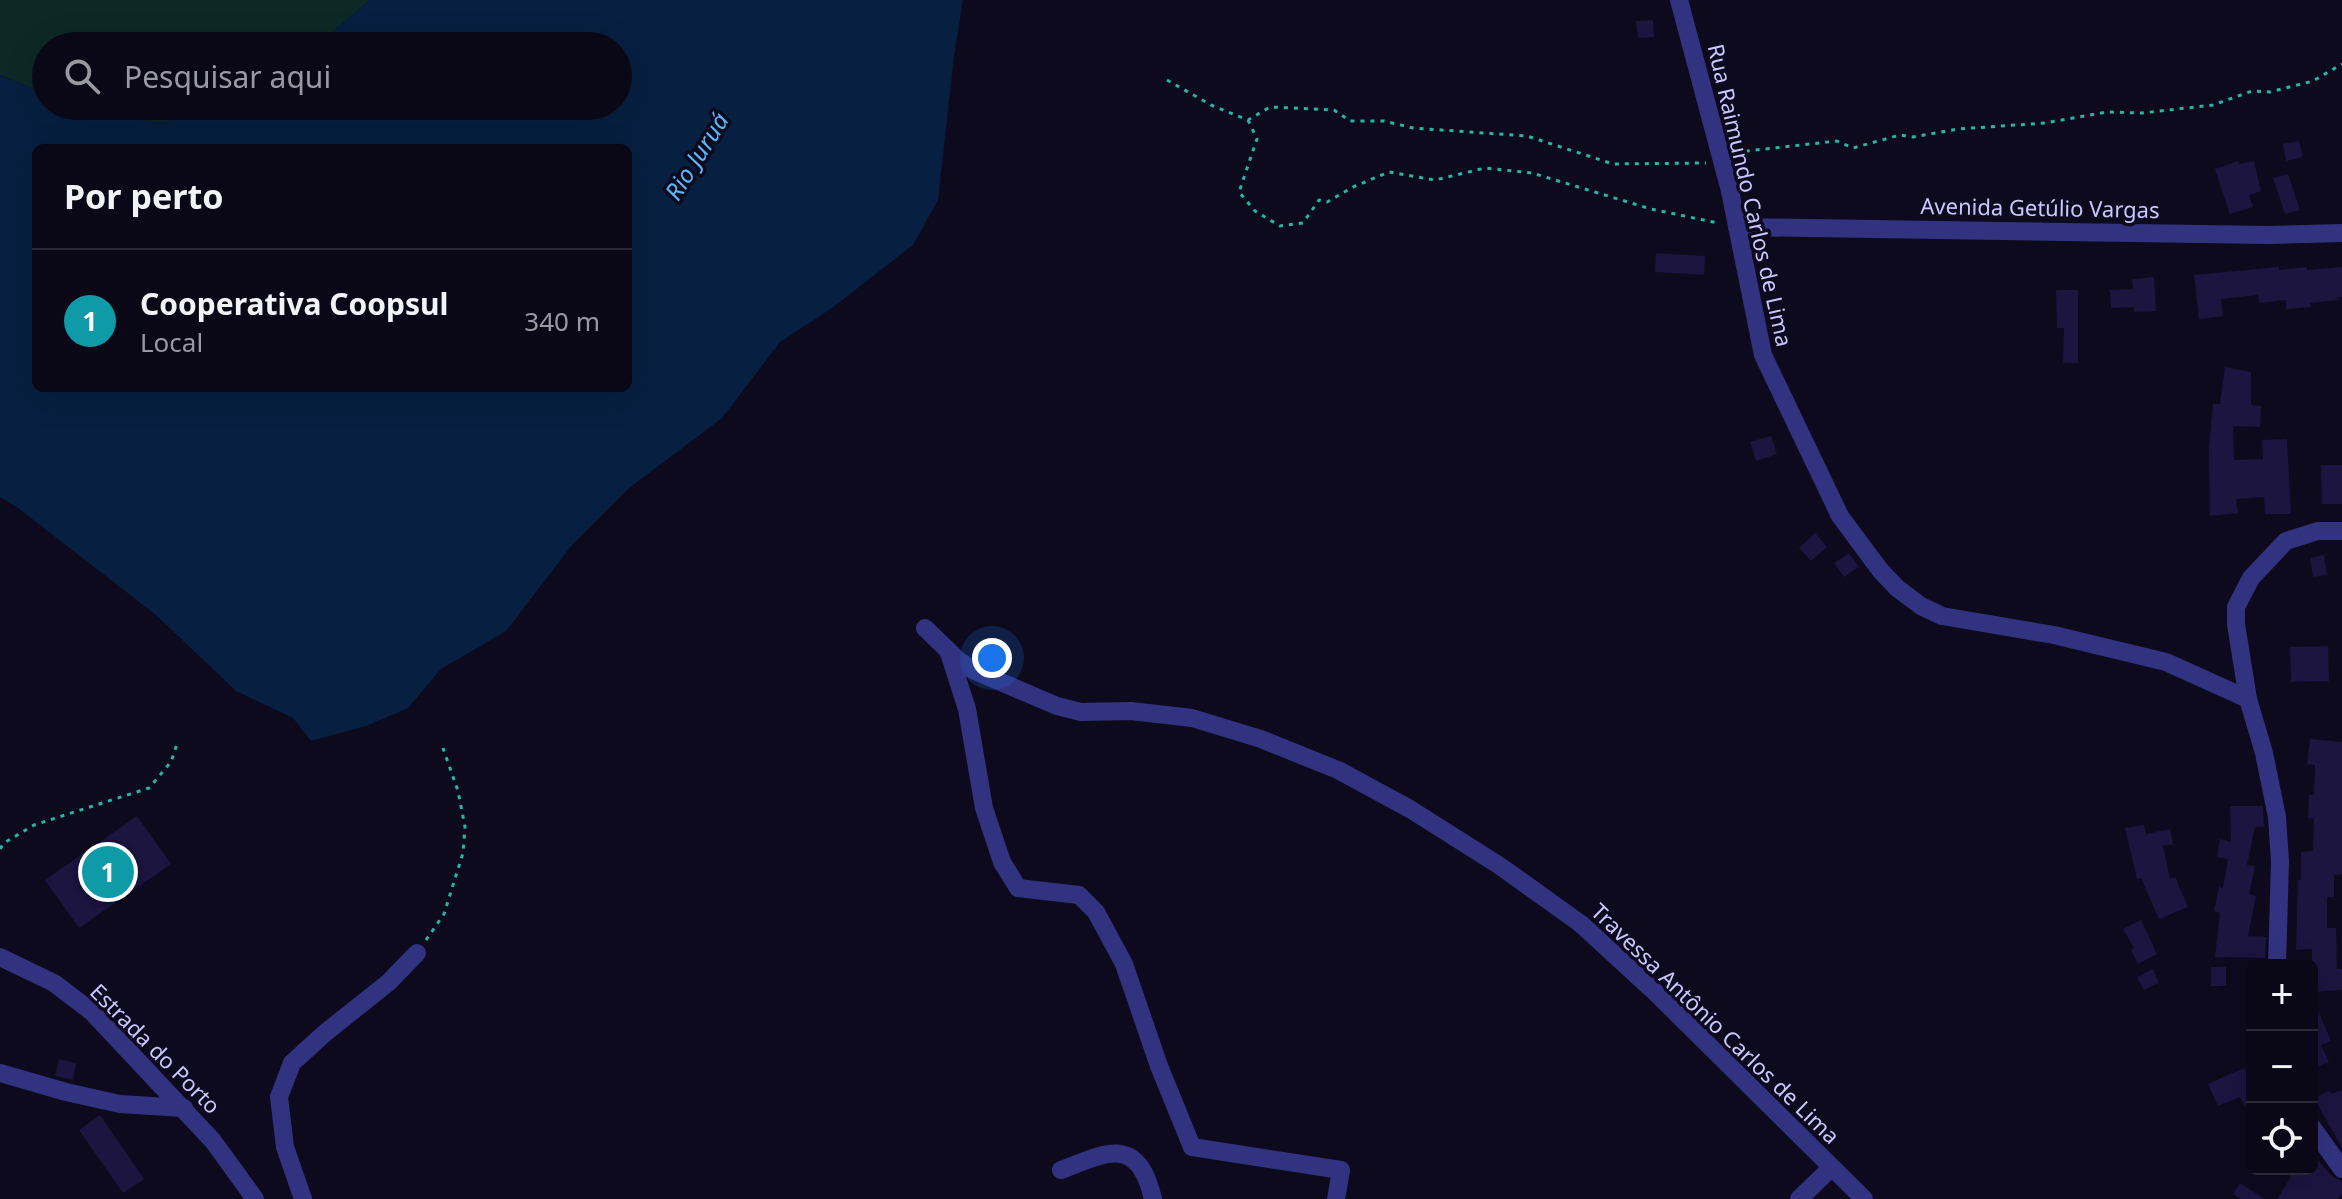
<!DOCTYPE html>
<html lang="pt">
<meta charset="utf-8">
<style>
:root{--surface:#0a0816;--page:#181623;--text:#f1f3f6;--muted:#999aa1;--line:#2a2935;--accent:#d93025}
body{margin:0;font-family:"Noto Sans",sans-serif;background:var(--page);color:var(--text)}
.controls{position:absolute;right:24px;bottom:24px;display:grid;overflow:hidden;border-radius:12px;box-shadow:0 8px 32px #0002}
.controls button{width:72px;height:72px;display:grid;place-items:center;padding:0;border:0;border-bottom:2px solid var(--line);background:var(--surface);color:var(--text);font:40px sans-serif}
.you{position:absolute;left:992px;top:658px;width:28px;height:28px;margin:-20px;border:6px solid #fff;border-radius:50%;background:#1a73e8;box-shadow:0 0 0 12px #1a73e833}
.badge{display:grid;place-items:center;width:52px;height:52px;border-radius:50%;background:var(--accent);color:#fff;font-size:26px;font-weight:700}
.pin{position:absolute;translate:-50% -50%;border:4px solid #fff;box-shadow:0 2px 8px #0006}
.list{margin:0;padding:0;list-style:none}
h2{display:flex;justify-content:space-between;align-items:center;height:104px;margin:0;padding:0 32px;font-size:34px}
h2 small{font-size:26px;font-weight:400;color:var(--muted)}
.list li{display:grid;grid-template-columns:52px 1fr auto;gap:24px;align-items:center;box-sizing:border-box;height:144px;padding:0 32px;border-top:2px solid var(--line)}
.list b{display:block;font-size:30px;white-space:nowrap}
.list p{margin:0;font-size:26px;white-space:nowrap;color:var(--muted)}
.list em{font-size:26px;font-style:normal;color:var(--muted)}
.icon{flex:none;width:44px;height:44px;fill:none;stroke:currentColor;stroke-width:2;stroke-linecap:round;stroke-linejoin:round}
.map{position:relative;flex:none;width:2342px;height:1199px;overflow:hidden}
.search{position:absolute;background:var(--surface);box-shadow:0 8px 32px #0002;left:32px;top:32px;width:600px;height:88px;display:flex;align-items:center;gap:20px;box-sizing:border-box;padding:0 28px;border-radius:44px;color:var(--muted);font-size:30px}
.panel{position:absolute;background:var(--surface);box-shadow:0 8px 32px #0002;left:32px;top:144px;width:600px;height:248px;border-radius:12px}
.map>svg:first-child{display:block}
</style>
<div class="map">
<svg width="2342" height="1199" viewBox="0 0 2342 1199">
<rect width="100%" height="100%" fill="#0d0a1e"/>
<g fill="#0d2826">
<polygon points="0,0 370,0 316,46 46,46 46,94 0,75"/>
<polygon points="73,106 219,106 160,123 84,111"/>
</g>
<path fill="#071f40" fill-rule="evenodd" d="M370,0H963L954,56L938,200L913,245L832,308L780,342L722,418L629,488L572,545L506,631L441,669L408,708L366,726L311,741L293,718L236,691L156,615L18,508L0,497V75L46,94V106H73L84,111L160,123L219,106H618V46H316ZM36,148H628V388H36Z"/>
<g fill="#1b1540">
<polygon points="1653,20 1654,37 1638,38 1636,21"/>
<polygon points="2299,141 2303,157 2286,161 2283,144"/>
<polygon points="2238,161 2239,164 2254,161 2261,191 2249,195 2253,207 2230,214 2215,169"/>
<polygon points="2288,174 2300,210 2285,214 2273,178"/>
<polygon points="1656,253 1705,256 1704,275 1655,272"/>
<polygon points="2279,267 2279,270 2307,267 2307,270 2342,267 2342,297 2338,297 2338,300 2310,303 2311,307 2286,309 2286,300 2259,303 2258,295 2221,299 2223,316 2199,319 2194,275"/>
<polygon points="2154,277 2156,311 2134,312 2134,307 2111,308 2110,290 2133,289 2132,279"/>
<polygon points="2056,290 2078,290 2078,363 2063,363 2064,328 2057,328"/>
<polygon points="2225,367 2251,372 2251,405 2261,406 2260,427 2233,426 2234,460 2263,459 2262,440 2287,439 2291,514 2265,514 2264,497 2236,499 2238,513 2210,516 2209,448 2213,404 2220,404"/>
<polygon points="1771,436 1777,454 1756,461 1750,442"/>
<polygon points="2321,465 2342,465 2342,504 2322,504"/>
<polygon points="1815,533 1827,547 1811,561 1799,548"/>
<polygon points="1849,553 1859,567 1844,577 1834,563"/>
<polygon points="2324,555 2327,575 2313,577 2310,558"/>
<polygon points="2328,646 2329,681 2291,682 2290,647"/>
<polygon points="2310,739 2342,742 2342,874 2334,875 2334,897 2327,897 2327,928 2336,928 2337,969 2342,969 2342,990 2312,992 2312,949 2296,950 2298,880 2301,880 2301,852 2313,851 2314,819 2308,818 2309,795 2314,795 2315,765 2307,764"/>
<polygon points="2230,806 2263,806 2264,827 2255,827 2247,865 2255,866 2249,894 2256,896 2248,936 2266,937 2265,958 2215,957 2220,913 2214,911 2219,887 2223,888 2228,859 2217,857 2220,839 2231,842"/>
<polygon points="137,816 171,864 79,928 45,880"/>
<polygon points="2144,825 2146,834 2170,829 2173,844 2163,846 2170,879 2175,877 2188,907 2159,919 2141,878 2137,879 2125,828"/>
<polygon points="2141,920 2157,954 2138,964 2131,950 2134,948 2123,929"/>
<rect x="2211" y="967" width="15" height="19"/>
<polygon points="2153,969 2159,983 2144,990 2137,977"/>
<polygon points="2312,996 2331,1041 2321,1045 2329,1062 2312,1069"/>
<polygon points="59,1059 76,1063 73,1080 55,1076"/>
<polygon points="2244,1068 2252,1086 2252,1121 2240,1097 2218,1106 2208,1084"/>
<polygon points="2342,1090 2342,1148 2314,1098 2329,1091 2331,1094"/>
<polygon points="100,1115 144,1179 123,1193 79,1130"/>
<polygon points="2312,1154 2333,1177 2342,1181 2342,1194 2337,1199 2277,1199 2291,1177 2282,1169 2312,1169"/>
<polygon points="2240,1183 2265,1199 2240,1199 2233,1194"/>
</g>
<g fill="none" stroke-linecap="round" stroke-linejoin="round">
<g stroke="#24b6a6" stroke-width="3" stroke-dasharray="4 6" stroke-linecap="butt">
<polyline points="1167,80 1211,105 1248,120 1270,107 1334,110 1350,121 1384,121 1413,128 1527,136 1613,164 1706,163"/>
<polyline points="1248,120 1257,139 1239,192 1255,211 1280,226 1303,223 1319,200 1327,202 1353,187 1389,172 1435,180 1485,168 1532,173 1651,209 1718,223"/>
<polyline points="1739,159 1747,151 1837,141 1853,148 1900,135 1913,137 1958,129 2045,123 2107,112 2142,113 2213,105 2252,91 2270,92 2313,81 2342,64"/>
<polyline points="0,849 4,843 34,825 149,788 171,762 178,741"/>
<polyline points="426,940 444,914 463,853 465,827 458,791 443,748"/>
</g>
<g stroke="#323380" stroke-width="18">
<polyline points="1679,0 1730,191 1763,355 1840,516 1880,570 1897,588 1921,606 1942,616 2054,635 2166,662 2248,699"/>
<polyline points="1737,227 2268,235 2342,233"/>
<polyline points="925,628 959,661 975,671 1057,706 1081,712 1131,711 1192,718 1261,739 1338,770 1410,809 1500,866 1581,924 1655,992 1864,1199"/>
<polyline points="949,653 967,709 984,808 1002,862 1018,888 1079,895 1096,912 1124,964 1159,1066 1192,1147 1341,1170 1336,1199"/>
<polyline points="0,957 54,983 92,1012 213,1141 255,1199"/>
<polyline points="2277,965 2280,861 2277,817 2264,753 2248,699 2236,624 2236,607 2251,578 2286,541 2318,531 2342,531"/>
<polyline points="0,1073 66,1092 120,1104 184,1108"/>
<polyline points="2312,1127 2342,1169"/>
<path d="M1061,1170C1108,1152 1138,1135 1153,1199"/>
<polyline points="303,1199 285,1147 279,1097 292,1063 325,1033 389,982 417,953"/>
<polyline points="1799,1199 1831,1168"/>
</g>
</g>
<g text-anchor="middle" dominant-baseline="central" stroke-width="7" stroke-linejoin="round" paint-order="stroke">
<g font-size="22" fill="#cac7ff" stroke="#0d0a1e">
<text transform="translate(1751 195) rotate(77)">Rua Raimundo Carlos de Lima</text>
<text transform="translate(2040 207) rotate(1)">Avenida Getúlio Vargas</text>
<text transform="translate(1716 1023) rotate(44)">Travessa Antônio Carlos de Lima</text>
<text transform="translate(156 1048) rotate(45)">Estrada do Porto</text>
</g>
<g font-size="24" font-style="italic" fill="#55b9ff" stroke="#0d0a1e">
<text transform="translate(696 156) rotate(-58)">Rio Juruá</text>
</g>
</g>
</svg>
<div class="controls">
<button>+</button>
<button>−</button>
<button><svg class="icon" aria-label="locate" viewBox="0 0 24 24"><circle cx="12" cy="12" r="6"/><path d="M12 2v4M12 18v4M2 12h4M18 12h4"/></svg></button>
</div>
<div class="you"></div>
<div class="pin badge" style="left:108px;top:872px;background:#0f9aa8">1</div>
<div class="search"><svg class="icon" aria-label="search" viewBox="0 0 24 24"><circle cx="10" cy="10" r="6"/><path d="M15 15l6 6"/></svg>Pesquisar aqui</div>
<section class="panel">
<h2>Por perto<small></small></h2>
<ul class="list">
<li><span class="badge" style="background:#0f9aa8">1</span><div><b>Cooperativa Coopsul</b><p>Local</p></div><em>340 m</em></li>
</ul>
</section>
</div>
